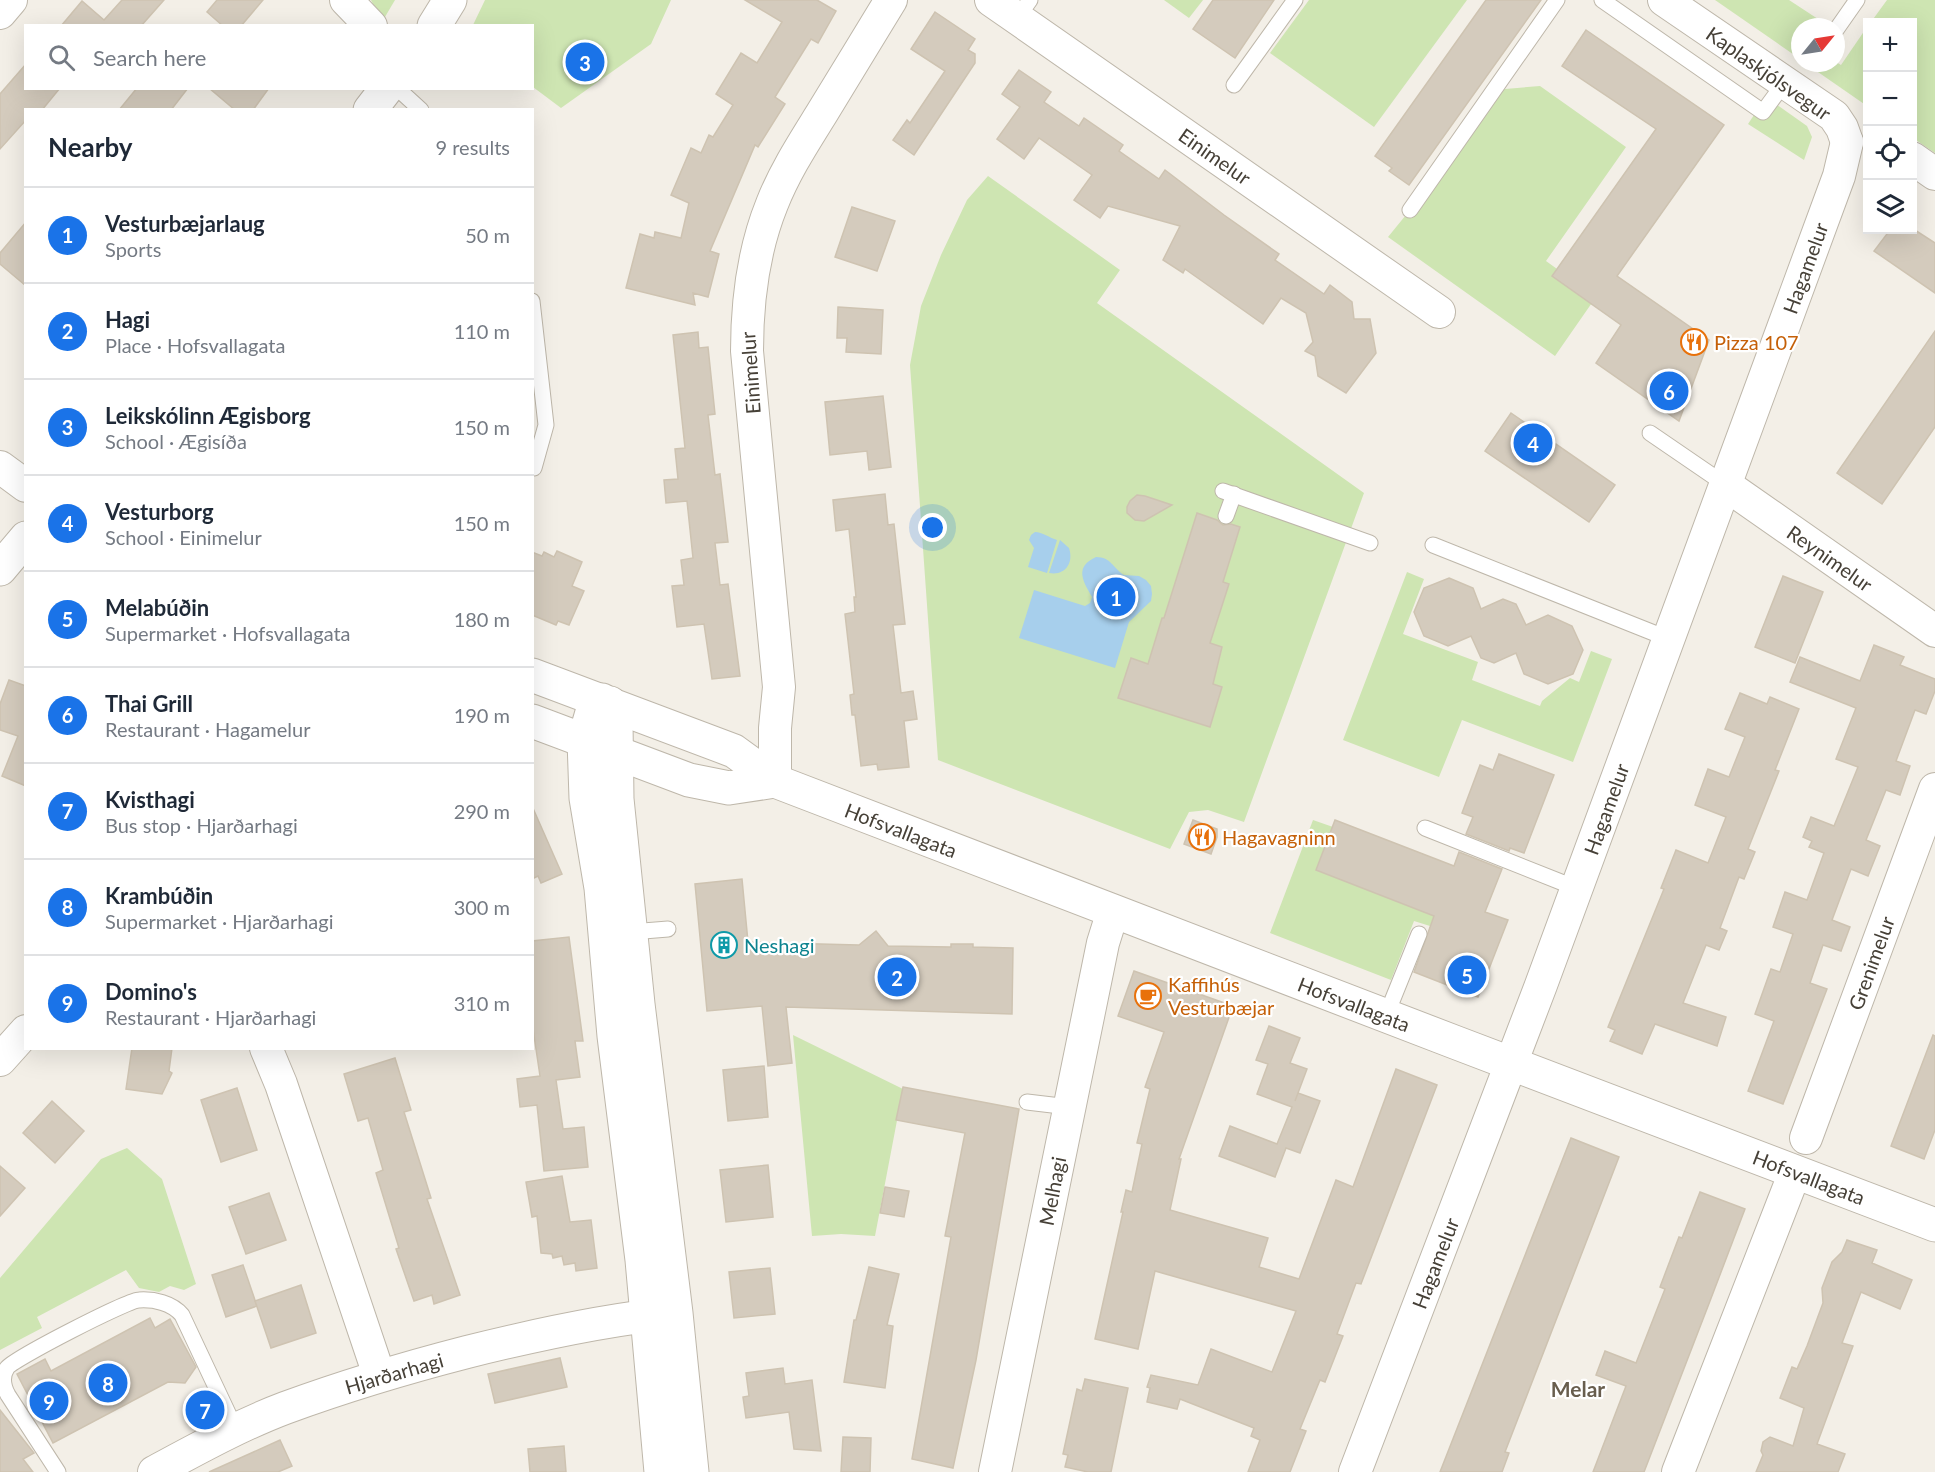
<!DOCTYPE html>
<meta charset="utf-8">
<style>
:root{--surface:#fff;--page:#f6f6f7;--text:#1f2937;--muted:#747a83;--line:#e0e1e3;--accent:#1a73e8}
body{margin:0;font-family:Lato,sans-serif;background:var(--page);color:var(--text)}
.controls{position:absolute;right:18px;top:18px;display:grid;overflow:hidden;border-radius:0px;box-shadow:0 6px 24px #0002}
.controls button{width:54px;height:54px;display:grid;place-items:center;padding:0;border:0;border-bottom:2px solid var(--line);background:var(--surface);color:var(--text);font:30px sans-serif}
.compass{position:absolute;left:1791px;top:18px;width:54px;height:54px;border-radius:50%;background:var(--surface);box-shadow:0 6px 24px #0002;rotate:60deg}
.you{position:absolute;left:933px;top:528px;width:21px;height:21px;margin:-15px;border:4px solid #fff;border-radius:50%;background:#1a73e8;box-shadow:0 0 0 9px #1a73e833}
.badge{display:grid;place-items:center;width:39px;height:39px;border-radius:50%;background:var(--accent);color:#fff;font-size:20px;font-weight:700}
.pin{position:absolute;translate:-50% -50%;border:3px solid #fff;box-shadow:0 2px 6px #0006}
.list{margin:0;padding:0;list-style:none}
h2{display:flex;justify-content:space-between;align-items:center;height:78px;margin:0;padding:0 24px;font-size:26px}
h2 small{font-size:20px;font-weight:400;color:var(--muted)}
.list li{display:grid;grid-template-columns:39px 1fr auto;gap:18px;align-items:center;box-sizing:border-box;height:96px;padding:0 24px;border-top:2px solid var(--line)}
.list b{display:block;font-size:22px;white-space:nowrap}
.list p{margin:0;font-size:20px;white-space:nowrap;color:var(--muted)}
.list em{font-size:20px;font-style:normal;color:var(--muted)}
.icon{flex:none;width:33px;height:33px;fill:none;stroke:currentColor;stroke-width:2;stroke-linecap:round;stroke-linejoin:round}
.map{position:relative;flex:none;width:1935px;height:1472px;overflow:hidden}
.search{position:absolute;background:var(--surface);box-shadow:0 6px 24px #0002;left:24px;top:24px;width:510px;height:66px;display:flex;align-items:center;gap:15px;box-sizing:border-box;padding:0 21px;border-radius:0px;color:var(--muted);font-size:22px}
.panel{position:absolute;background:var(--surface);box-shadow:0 6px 24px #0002;left:24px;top:108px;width:510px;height:942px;border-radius:0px}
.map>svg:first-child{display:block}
</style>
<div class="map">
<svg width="1935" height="1472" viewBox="0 0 1935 1472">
<rect width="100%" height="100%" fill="#f3efe7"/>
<g fill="#cee5b2">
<polygon points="371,0 395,0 382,22"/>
<polygon points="485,0 671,0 651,44 561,108 533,87 532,26 473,25"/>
<polygon points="1164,0 1203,0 1189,18"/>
<polygon points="1309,0 1467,0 1374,127 1270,53"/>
<polygon points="1715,0 1789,0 1818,19 1812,27 1800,27 1800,59"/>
<polygon points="1887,0 1935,0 1935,153 1913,138 1912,22 1871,22"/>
<polygon points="1867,27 1867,106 1805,63 1836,62 1841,65"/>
<polygon points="1540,86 1626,147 1546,261 1596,297 1555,356 1388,237 1410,210 1493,90"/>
<polygon points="1766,97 1807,126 1812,137 1804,160 1748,124"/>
<polygon points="988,176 1120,270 1097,303 1364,493 1244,822 1208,810 1189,812 1170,849 938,760 910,365 921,306 941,255 967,200"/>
<polygon points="1407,572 1424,579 1403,634 1478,662 1472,680 1540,706 1542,701 1570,678 1579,682 1591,651 1612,659 1573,762 1462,720 1439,777 1343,740"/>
<polygon points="1313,820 1333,827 1316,870 1434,916 1430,926 1414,921 1391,980 1270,933"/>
<polygon points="793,1035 903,1089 875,1236 841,1234 812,1236"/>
<polygon points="127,1148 162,1179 196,1284 184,1290 170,1286 159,1292 139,1288 126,1270 37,1317 42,1328 0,1350 0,1278 101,1159"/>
</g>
<g fill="#a7cfec">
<path d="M1035,532C1042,532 1050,538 1057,540L1047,573L1028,567L1034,548L1029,540L1031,535Z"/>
<path d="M1060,540L1069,548C1074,563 1065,576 1049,573Z"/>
<path d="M1096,557C1111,557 1113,568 1124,575L1139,576L1146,580L1151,586L1152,594L1151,601L1129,622L1115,668L1019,638L1034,590L1085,606L1090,603L1092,597C1083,581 1074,567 1096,557Z"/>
</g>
<g fill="#d4cbbd" stroke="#cec3b1" stroke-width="1.5">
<polygon points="122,0 164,0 141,26 61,26 82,1 104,20"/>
<polygon points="217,0 263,0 241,26 223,26 207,12"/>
<polygon points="745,0 817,0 836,11 818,43 811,39 775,97 785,104 758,147 755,145 710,251 719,254 708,297 693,293 695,305 626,288 640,234 654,238 655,232 681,238 689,203 671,195 691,148 701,153 709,135 713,137 733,105 716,94 741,53 757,63 782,22"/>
<polygon points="1213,0 1274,0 1235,58 1193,29"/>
<polygon points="1486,0 1541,0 1409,185 1389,171 1392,168 1375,156"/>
<polygon points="935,12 975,39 968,50 975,54 975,63 914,155 893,140 907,120 910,123 945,71 911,49"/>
<polygon points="1586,30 1724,125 1617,276 1709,340 1679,421 1596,363 1621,325 1552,276 1656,129 1562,66"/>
<polygon points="26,64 26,88 60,88 42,110 26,110 26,120 0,149 0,94"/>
<polygon points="1019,70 1051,92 1044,102 1079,126 1084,118 1123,145 1119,151 1159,179 1165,170 1224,215 1279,254 1275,260 1324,294 1330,285 1352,302 1354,319 1370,319 1376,353 1346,393 1318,376 1315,356 1305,351 1313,342 1306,313 1281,298 1263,324 1185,269 1183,273 1163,260 1180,226 1108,206 1100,218 1074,200 1092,175 1039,138 1024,159 997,139 1020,107 1002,94"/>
<polygon points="137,88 188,88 171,110 119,110"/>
<polygon points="209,88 269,88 253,110 235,110"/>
<polygon points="852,207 895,221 877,271 835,257"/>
<polygon points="26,222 26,286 0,264 0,253"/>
<polygon points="1890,230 1915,230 1935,243 1935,293 1874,251"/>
<polygon points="838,307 883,310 881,354 846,352 847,338 837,338"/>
<polygon points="1935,331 1935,427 1882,504 1837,473"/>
<polygon points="698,332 699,348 708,347 715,414 708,415 715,475 720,474 728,542 715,543 720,585 728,584 740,676 712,679 704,624 677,627 672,586 684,585 681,560 693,558 687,501 666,503 664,480 678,479 675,449 685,448 673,335"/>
<polygon points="883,396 891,467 869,470 867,451 830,455 825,402"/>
<polygon points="1511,413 1615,485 1589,522 1485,451"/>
<polygon points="885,494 888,525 894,524 905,624 893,625 901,693 913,691 917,719 904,721 909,767 878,770 877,764 861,766 855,715 852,715 850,695 854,694 845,614 855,612 854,597 856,597 849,529 836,531 833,500"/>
<polygon points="1137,495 1145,496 1172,505 1144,521 1135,520 1127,513 1127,507 1130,501"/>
<polygon points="1197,513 1217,520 1223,525 1231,524 1240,527 1223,582 1229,584 1210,643 1222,647 1213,684 1222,687 1210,727 1118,698 1131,658 1148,664 1162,618 1164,618"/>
<polygon points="557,551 582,562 572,586 584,591 569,625 558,621 556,625 532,615 532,552 542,556 544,552 554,557"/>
<polygon points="1783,576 1823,592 1795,663 1755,647"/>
<polygon points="1449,578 1473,588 1481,609 1503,599 1516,604 1526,625 1548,615 1572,626 1583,650 1573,674 1548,684 1524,674 1516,653 1494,663 1481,658 1471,636 1448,646 1424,636 1414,612 1424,588"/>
<polygon points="1874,645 1904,657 1900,665 1935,679 1935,691 1926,714 1915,710 1896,761 1910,766 1900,795 1886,790 1866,840 1880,846 1868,876 1851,869 1832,920 1850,927 1841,951 1823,945 1810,983 1827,989 1783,1104 1748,1091 1774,1021 1755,1014 1771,969 1780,972 1793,934 1773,927 1785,892 1807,900 1824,853 1809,847 1812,841 1803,837 1811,817 1834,826 1858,767 1836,759 1856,708 1790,682 1800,657 1860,681"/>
<polygon points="9,680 26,686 26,786 2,776 18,736 0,730 0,704"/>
<polygon points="1740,693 1767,704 1770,697 1799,709 1775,770 1779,771 1748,849 1755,852 1744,879 1739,877 1720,928 1727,931 1719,950 1706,945 1683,1003 1726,1017 1717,1046 1655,1024 1642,1054 1610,1041 1615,1030 1608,1027 1664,889 1661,888 1676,850 1708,863 1726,817 1695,805 1708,769 1729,777 1745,737 1725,729"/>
<polygon points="1499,754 1554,775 1524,853 1510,848 1509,851 1466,834 1473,817 1462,813 1480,765 1493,770"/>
<polygon points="532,806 562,874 541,883 538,876 532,879"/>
<polygon points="1193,820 1217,829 1217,837 1211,854 1184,844"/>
<polygon points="1335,820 1454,866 1459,852 1502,869 1485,912 1508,920 1478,997 1414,972 1434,916 1316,870"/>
<polygon points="742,879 748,942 859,945 876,931 888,946 951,947 951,944 973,944 973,947 1013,948 1012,1014 786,1007 792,1063 768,1066 762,1006 707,1011 695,884"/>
<polygon points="569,937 583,1041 575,1041 580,1077 556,1080 563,1129 584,1127 588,1167 544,1171 537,1105 520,1107 517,1079 540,1076 532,1022 532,941"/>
<polygon points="1134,971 1233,1006 1179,1159 1181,1159 1170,1210 1268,1238 1259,1267 1299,1279 1336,1180 1353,1187 1396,1069 1437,1085 1361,1284 1356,1283 1337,1334 1343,1336 1325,1382 1320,1380 1300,1429 1306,1431 1290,1472 1248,1472 1260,1440 1251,1436 1254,1428 1180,1399 1177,1409 1147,1402 1150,1388 1147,1387 1151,1375 1198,1385 1211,1349 1272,1372 1296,1311 1155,1271 1138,1349 1095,1339 1123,1212 1121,1212 1126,1190 1132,1192 1142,1144 1137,1143 1150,1089 1145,1087 1164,1032 1118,1016"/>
<polygon points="1269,1026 1300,1038 1290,1063 1307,1069 1295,1101 1298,1093 1320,1101 1300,1153 1286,1148 1275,1177 1219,1156 1230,1126 1277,1144 1292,1107 1257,1094 1268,1064 1256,1060"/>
<polygon points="1933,1035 1935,1036 1935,1130 1924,1159 1891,1146"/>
<polygon points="132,1048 172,1048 169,1071 172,1073 162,1094 126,1089"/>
<polygon points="395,1058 411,1110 404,1112 431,1198 427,1199 460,1295 434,1304 432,1295 414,1301 396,1249 399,1248 376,1173 383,1170 368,1118 358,1121 344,1074"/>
<polygon points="764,1066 768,1117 728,1121 723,1070"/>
<polygon points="903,1087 1019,1109 976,1360 953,1468 912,1459 951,1237 945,1236 965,1133 896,1120"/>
<polygon points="237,1088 257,1150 221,1162 201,1100"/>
<polygon points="52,1101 84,1131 55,1163 23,1133"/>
<polygon points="1571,1138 1619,1157 1505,1452 1509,1453 1502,1472 1440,1472"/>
<polygon points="768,1165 773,1217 726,1222 720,1170"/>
<polygon points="0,1166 25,1188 0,1216"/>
<polygon points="562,1176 570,1222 591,1220 597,1268 576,1271 575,1263 564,1265 562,1256 553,1258 552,1254 541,1253 537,1216 532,1217 526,1182"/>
<polygon points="885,1187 909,1191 904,1217 880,1213"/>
<polygon points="1700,1192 1745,1209 1710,1301 1644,1472 1593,1472 1626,1386 1596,1375 1605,1351 1636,1363 1665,1289 1660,1287 1679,1237 1682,1238"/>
<polygon points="269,1193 286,1240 246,1254 229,1207"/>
<polygon points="1847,1240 1877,1250 1872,1263 1912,1280 1900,1309 1861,1292 1842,1343 1853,1346 1817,1444 1845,1454 1838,1472 1756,1472 1763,1455 1761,1451 1763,1442 1770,1437 1793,1446 1804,1408 1780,1398 1792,1367 1797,1369 1807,1346 1823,1303 1822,1288 1832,1262 1842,1252"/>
<polygon points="243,1265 257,1306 226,1317 212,1275"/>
<polygon points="869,1267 899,1274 887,1325 893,1326 885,1388 844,1382 854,1320 856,1320"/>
<polygon points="770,1268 775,1314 734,1318 729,1272"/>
<polygon points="301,1285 316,1333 271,1348 255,1301"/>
<polygon points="150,1318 155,1328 170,1319 196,1367 185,1383 168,1382 53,1443 17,1374 45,1359 51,1371"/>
<polygon points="560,1358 567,1387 495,1403 488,1374"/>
<polygon points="783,1368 785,1384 812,1380 821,1451 794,1449 789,1412 746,1418 743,1397 749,1396 746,1373"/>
<polygon points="1085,1379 1128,1388 1111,1472 1088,1472 1065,1467 1068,1455 1063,1454 1077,1389 1082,1391"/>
<polygon points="0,1410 34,1453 23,1459 33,1472 0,1472"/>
<polygon points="843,1437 871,1438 870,1472 841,1472"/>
<polygon points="280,1440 292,1466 278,1472 209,1472"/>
<polygon points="564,1446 566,1472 530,1472 528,1449"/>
</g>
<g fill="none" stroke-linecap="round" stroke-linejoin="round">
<defs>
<g id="service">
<polyline points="1602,0 1763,112 1785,82"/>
<polyline points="1017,18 1030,0"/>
<polyline points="1836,30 1857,0"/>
<polyline points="1234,85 1295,0"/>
<polyline points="397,88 421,110"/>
<polyline points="1410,210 1557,0"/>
<polyline points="532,301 546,425 534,468 532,467"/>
<polyline points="1650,433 1726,485"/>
<polyline points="1223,491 1370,543"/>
<polyline points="1226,516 1234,494"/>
<polyline points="1433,545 1669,639"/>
<polyline points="1425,828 1576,888"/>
<polyline points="631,932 668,929"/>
<polyline points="1386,1016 1419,934"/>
<polyline points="1027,1102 1069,1107"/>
<path d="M58,1472L8,1395C3,1386 1,1377 7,1368C13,1359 128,1300 139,1300C154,1299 172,1303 182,1315L236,1430"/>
</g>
<g id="minor">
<polyline points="346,0 371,26"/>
<polyline points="991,0 1439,312"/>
<polyline points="1664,0 1834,116 1842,128 1847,142"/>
<polyline points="0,13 11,0"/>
<polyline points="1912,158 1935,174"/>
<polyline points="0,467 26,486"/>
<polyline points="1726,485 1935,631"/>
<path d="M775,781V728L779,687L747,351C747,301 753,251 772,204C785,171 804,142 822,113C845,75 868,38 891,0"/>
<polyline points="266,1048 281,1084 379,1375"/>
<polyline points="0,1060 26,1031"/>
<polyline points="1806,1138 1935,789"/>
<path d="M154,1472C197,1449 240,1425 285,1408C345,1386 405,1368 467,1352C535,1335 603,1320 672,1313"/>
<polyline points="995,1472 1103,943 1113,911"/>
<polyline points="1355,1472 1541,985 1839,176 1847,142"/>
<polyline points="1678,1472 1795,1172"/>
</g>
<g id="tertiary">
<polyline points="434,26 450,0"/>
<polyline points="370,110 387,88"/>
<polyline points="0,569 26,538"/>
<polyline points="532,675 734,751 775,781 1457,1043 1935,1225"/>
<polyline points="602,700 593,709 584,740 586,798 601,888 614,1036 642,1260 661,1472"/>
<polyline points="610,703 616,722 617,799 638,1004 676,1313 692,1472"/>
<polyline points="532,721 689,780 729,788 775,781"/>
</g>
</defs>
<use href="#service" stroke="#beb7aa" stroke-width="17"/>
<use href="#minor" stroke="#beb7aa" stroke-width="34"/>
<use href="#tertiary" stroke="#beb7aa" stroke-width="35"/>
<use href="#service" stroke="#fff" stroke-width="15"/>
<use href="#minor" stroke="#fff" stroke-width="32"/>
<use href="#tertiary" stroke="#fff" stroke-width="33"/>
</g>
<defs>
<symbol id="restaurant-ring" viewBox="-11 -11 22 22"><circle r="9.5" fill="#fff" stroke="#e8710a" stroke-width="1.5"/><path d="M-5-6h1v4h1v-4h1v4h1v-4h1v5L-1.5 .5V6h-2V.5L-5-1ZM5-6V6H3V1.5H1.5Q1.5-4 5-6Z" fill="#e8710a"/></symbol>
<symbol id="building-ring" viewBox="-11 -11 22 22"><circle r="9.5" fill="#fff" stroke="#0f9aa8" stroke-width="1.5"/><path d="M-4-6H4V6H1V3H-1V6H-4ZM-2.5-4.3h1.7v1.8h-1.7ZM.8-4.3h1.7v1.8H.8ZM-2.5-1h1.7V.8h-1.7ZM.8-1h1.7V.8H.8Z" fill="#0f9aa8"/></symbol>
<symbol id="cafe-ring" viewBox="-11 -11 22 22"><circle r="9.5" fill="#fff" stroke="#e8710a" stroke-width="1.5"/><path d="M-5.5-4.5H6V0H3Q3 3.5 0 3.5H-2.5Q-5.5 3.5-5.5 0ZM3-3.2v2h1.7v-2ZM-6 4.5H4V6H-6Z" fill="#e8710a"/></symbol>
</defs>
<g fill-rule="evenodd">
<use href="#restaurant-ring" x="1679" y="327" width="30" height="30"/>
<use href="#restaurant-ring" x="1187" y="822" width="30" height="30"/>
<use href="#building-ring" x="709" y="930" width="30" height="30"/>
<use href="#cafe-ring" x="1133" y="981" width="30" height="30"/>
</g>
<g text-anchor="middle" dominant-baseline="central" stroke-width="4.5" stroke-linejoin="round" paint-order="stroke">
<g font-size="20" fill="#464037" stroke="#fff">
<text transform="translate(1769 73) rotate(35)">Kaplaskjólsvegur</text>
<text transform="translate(1215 156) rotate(35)">Einimelur</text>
<text transform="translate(1805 268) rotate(-70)">Hagamelur</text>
<text transform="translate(750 373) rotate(-94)">Einimelur</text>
<text transform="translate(1830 558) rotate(35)">Reynimelur</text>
<text transform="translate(1606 809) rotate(-70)">Hagamelur</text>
<text transform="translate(901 830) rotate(21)">Hofsvallagata</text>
<text transform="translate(1871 963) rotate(-70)">Grenimelur</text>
<text transform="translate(1354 1004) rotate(21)">Hofsvallagata</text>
<text transform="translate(1809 1177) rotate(21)">Hofsvallagata</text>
<text transform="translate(1052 1191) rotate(-79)">Melhagi</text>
<text transform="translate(1435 1263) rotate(-69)">Hagamelur</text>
<text transform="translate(394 1373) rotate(-16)">Hjarðarhagi</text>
</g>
<g font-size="20" fill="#c56008" stroke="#fff" text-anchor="start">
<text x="1714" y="342">Pizza 107</text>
<text x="1222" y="837">Hagavagninn</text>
<text x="1168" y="984">Kaffihús<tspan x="1168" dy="23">Vesturbæjar</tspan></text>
</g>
<g font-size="20" fill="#0d838f" stroke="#fff" text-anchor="start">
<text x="744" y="945">Neshagi</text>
</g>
<g font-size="21" font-weight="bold" fill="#685e4e" stroke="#fff">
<text x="1578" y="1388">Melar</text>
</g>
</g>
</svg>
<div class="controls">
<button>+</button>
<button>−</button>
<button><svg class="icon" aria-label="locate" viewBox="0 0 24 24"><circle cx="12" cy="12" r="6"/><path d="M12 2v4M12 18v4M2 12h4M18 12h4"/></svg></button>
<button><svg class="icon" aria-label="layers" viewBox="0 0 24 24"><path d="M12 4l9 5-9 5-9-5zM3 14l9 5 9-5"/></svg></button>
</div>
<svg class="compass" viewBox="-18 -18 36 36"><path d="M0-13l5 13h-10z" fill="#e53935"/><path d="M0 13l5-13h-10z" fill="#747a83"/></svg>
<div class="you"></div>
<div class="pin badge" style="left:1116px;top:597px">1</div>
<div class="pin badge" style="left:897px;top:977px">2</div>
<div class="pin badge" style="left:585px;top:62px">3</div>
<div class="pin badge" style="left:1533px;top:443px">4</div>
<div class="pin badge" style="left:1467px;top:975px">5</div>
<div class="pin badge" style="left:1669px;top:391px">6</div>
<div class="pin badge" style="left:205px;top:1410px">7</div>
<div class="pin badge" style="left:108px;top:1383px">8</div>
<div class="pin badge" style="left:49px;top:1401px">9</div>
<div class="search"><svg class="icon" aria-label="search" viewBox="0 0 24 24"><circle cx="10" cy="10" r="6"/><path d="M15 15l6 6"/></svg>Search here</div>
<section class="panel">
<h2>Nearby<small>9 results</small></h2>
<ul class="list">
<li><span class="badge">1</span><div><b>Vesturbæjarlaug</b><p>Sports</p></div><em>50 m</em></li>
<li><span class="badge">2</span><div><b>Hagi</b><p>Place · Hofsvallagata</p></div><em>110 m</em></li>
<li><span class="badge">3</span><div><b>Leikskólinn Ægisborg</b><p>School · Ægisíða</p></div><em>150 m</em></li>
<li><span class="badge">4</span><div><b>Vesturborg</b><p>School · Einimelur</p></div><em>150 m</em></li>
<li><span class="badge">5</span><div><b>Melabúðin</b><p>Supermarket · Hofsvallagata</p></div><em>180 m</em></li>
<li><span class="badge">6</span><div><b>Thai Grill</b><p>Restaurant · Hagamelur</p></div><em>190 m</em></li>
<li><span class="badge">7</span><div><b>Kvisthagi</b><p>Bus stop · Hjarðarhagi</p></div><em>290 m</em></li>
<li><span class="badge">8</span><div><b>Krambúðin</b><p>Supermarket · Hjarðarhagi</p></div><em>300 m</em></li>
<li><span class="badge">9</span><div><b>Domino's</b><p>Restaurant · Hjarðarhagi</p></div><em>310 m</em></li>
</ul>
</section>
</div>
